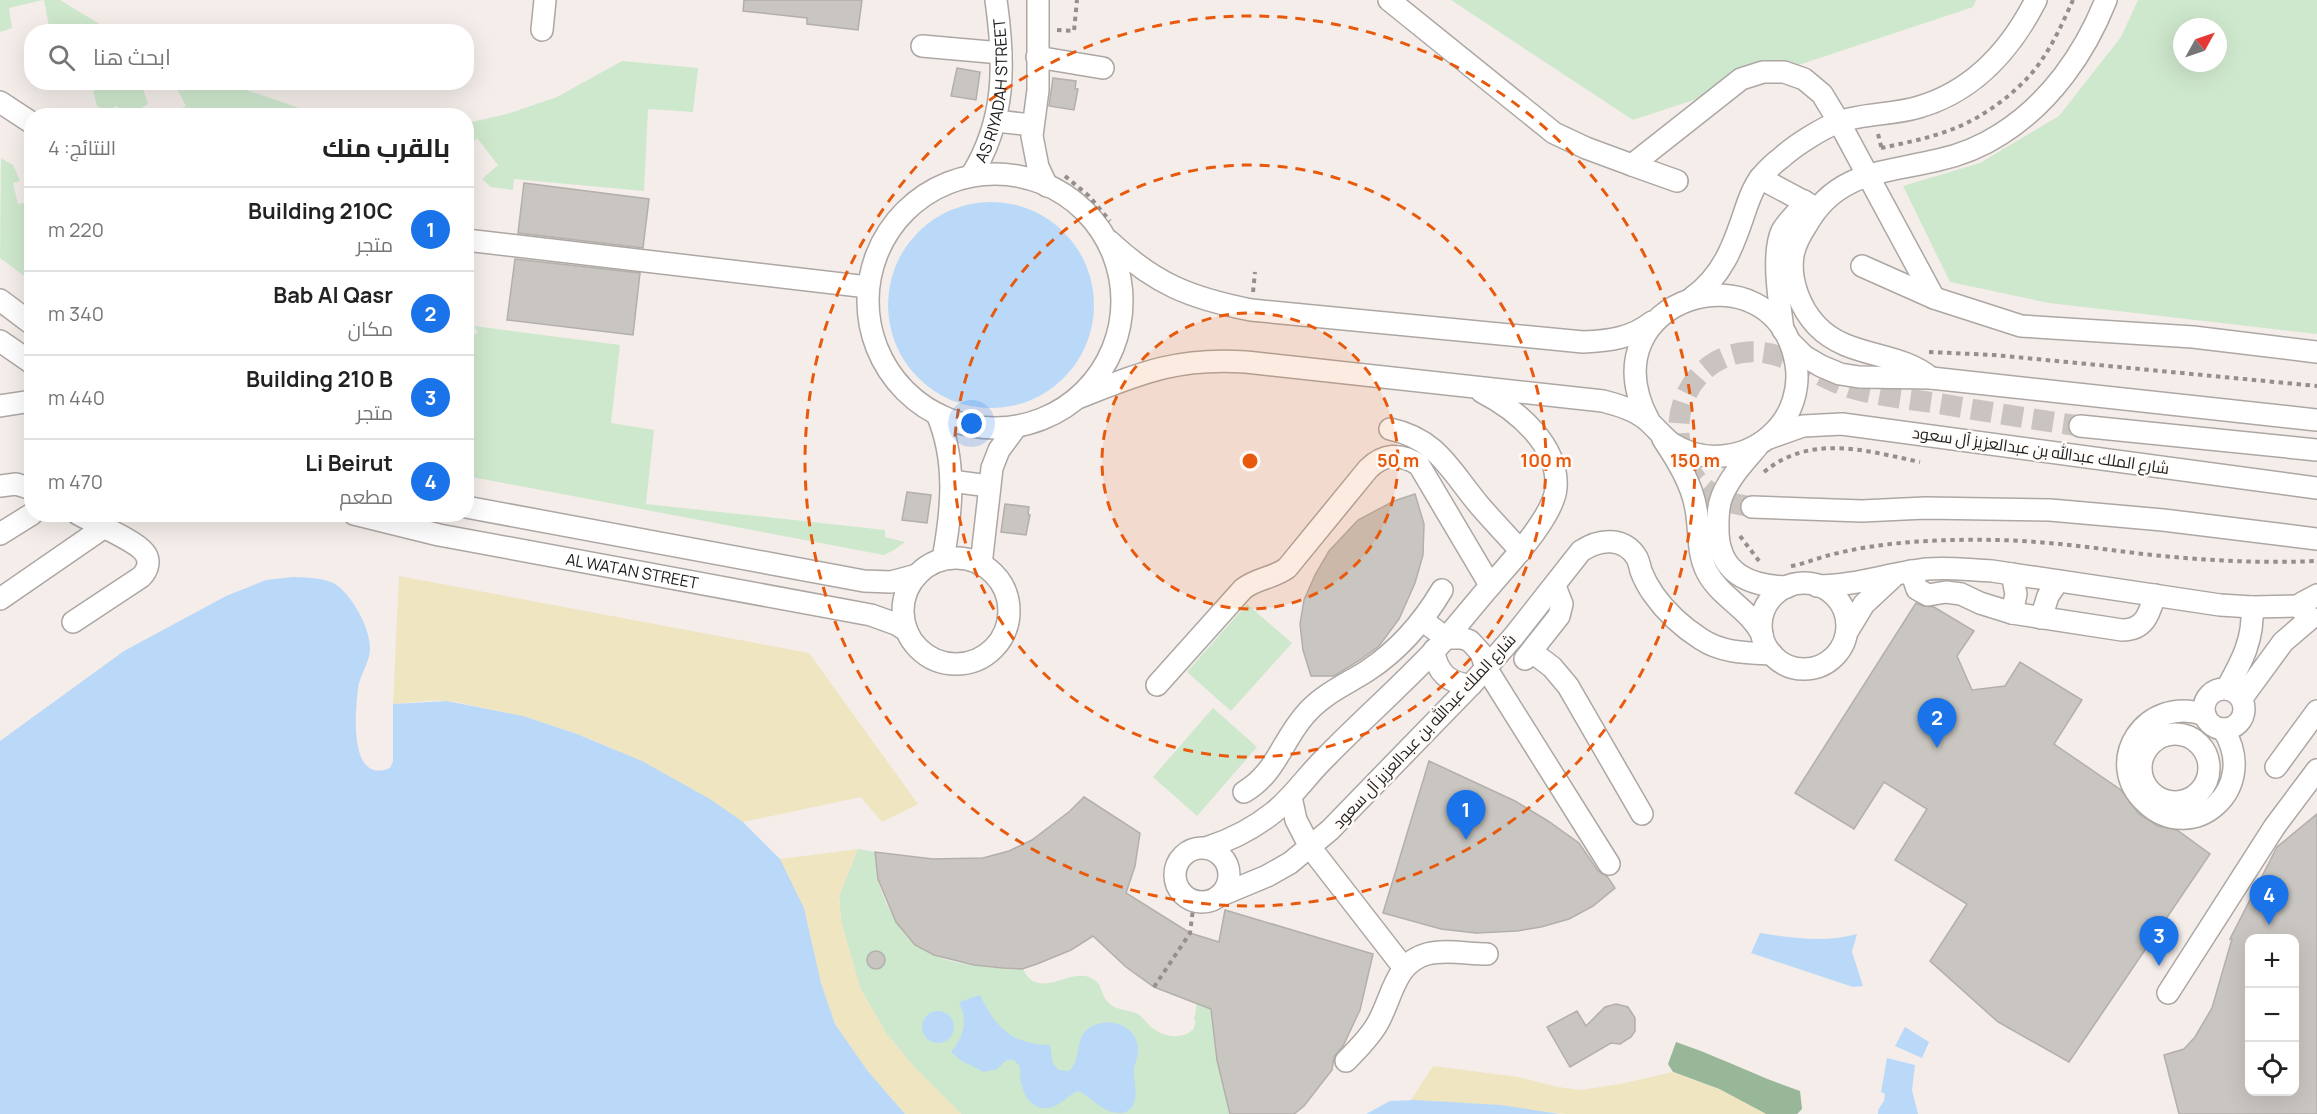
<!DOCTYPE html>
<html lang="ar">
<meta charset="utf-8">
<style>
:root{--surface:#fff;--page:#f6f6f6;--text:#222;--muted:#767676;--line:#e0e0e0;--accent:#1a73e8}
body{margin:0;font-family:Manrope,Cairo,sans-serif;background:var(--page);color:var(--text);direction:rtl}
.controls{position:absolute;right:18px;bottom:18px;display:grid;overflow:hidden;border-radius:12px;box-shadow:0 6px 24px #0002}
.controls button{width:54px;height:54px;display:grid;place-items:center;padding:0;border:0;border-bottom:2px solid var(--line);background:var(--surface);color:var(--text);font:30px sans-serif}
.compass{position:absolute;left:2173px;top:18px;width:54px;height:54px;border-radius:50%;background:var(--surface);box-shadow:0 6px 24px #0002;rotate:50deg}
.you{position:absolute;left:972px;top:424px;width:21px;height:21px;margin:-15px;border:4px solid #fff;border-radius:50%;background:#1a73e8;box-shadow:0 0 0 9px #1a73e833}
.badge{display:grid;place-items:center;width:39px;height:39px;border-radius:50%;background:var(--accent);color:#fff;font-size:20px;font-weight:700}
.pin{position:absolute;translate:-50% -50px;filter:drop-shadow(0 2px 3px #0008)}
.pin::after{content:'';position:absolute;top:32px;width:21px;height:18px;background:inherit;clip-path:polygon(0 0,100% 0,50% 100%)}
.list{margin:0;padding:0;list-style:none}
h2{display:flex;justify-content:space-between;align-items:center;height:78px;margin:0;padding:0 24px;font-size:26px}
h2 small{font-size:20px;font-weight:400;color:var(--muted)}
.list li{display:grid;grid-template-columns:39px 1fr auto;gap:18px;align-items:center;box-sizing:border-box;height:84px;padding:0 24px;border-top:2px solid var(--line)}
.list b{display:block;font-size:22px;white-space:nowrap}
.list p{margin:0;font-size:20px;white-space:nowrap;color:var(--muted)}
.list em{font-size:20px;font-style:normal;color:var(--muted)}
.icon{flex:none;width:33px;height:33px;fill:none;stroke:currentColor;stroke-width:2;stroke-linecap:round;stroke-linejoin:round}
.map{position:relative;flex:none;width:2317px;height:1114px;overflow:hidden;direction:ltr}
.search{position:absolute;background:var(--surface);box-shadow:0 6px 24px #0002;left:24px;top:24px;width:450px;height:66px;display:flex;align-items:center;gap:15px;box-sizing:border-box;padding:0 21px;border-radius:24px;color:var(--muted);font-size:22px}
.panel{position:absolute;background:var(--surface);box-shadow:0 6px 24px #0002;left:24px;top:108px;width:450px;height:414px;border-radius:24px;direction:rtl}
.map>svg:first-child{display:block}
</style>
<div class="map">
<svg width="2317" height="1114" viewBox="0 0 2317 1114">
<rect width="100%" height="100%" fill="#f4edea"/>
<g fill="#cee8cd" fill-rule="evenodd">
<polygon points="0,0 43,0 9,8 12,28 0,32"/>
<polygon points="44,0 60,0 111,31 50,31"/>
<polygon points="1451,0 1976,0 1973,7 1633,120"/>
<path d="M2138,0H2317V334L2049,303L1950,282L1903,186L1980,163L2059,116L2121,37ZM2182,27H2218V63H2182Z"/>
<polygon points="622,61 698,68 693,112 648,109 644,191 514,179 513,190 491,187 482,179 498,165 477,138 467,147 467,123 507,114 557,97"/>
<polygon points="223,82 302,109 363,115 170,115 168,114 186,106 174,83"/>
<polygon points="98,83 98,82 158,83 143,89 148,104 135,111 138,116 121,115 117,106 105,111 97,106 93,91 100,88"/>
<polygon points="1,158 13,165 20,181 13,183 18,204 31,202 31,281 0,258"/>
<polygon points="474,326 620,345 611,423 654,430 646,504 885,530 885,537 905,542 894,550 884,555 467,476 467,341 478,332"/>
<polygon points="1247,604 1292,643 1231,711 1187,672"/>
<polygon points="1213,708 1257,747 1197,816 1153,777"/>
<path d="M858,849L875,852C876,861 876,871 878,879C882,899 900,934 917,946C946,966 989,968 1023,969C1040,1005 1074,960 1097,982C1102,987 1102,997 1108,1002C1116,1011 1128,1009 1138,1014C1143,1017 1146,1023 1151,1027C1163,1037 1180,1040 1193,1030L1196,1021L1194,1020L1197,1004L1211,1006L1217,1060L1230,1114H961L914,1067L886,1033L860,988L841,921L839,896Z"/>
</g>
<path fill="#98b798" d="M1676,1042C1718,1056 1758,1077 1800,1091L1802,1109L1797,1114H1766L1719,1089L1673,1072L1668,1064Z"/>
<g fill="#efe5c0">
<path d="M399,576L809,653L918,804L882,822L861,797L743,822C665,768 578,726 484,708C473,706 460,702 448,701C431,699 411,703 393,704Z"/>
<polygon points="858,849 839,896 841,921 860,988 886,1033 914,1067 961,1114 905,1114 867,1070 835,1024 821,983 812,948 780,859"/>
<polygon points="1433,1066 1518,1077 1558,1087 1581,1090 1625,1083 1673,1072 1719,1089 1766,1114 1568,1114 1411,1100"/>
</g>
<g fill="#bad9f9">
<circle cx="991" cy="305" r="103"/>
<path d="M293,577C307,578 326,577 338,586C354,599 371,630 370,650C369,664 359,676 358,689C355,714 349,785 390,768L393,761V704L447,701L523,716L577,734L642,761L710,799L743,822L780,859L804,908L821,983L835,1024L867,1070L905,1114H0V741L124,651L226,596L266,580Z"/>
<path d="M1760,933C1792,938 1825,943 1857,934L1852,952L1863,986L1853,987L1751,953Z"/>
<path d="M980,995C995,1027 1013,1045 1050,1045L1053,1064L1059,1070L1069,1071C1082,1060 1074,1038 1089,1028C1107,1016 1137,1024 1138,1049C1139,1056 1134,1063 1134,1071C1134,1085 1142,1110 1121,1113C1102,1114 1093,1097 1078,1091C1069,1095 1061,1104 1053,1107C1027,1114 1019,1086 1020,1067L1014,1060H1007L997,1069L984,1072L960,1060L951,1052C964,1036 968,1022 959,1002Z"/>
<circle cx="938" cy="1027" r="16"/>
<polygon points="1905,1027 1929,1042 1922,1058 1895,1046"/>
<polygon points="1887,1058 1915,1065 1912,1090 1918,1114 1878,1114 1878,1110 1884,1101 1885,1094 1881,1092"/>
<polygon points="1415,1100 1501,1105 1560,1114 1366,1114 1390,1101"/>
</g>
<g fill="#c9c5c0" stroke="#b3afaa" stroke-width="1.5" fill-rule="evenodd">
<polygon points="744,0 862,0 858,30 807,24 807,18 743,11"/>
<polygon points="957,68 980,72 976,100 951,96"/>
<polygon points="1053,78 1076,81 1075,89 1078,89 1074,110 1049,106"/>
<polygon points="524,183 649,199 643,248 518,233"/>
<polygon points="515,259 640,273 633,335 507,320"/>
<polygon points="907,492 931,495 927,523 902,520"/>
<polygon points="1415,494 1424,524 1423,555 1415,583 1399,619 1379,646 1360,660 1334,676 1311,676 1303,650 1300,624 1304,600 1315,575 1329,551 1358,520 1394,501"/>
<polygon points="1005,504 1029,507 1028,514 1030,515 1026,535 1001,532"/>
<polygon points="1916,603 1923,606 1934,607 1974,631 1957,656 1972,690 2005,686 2020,662 2082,700 2054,744 2121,790 2139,814 2158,826 2177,830 2210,854 2069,1062 1998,1022 1930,961 1967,904 1895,860 1927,809 1884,782 1854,829 1795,793"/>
<polygon points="1429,761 1515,801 1548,821 1579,843 1598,871 1607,876 1615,888 1593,906 1569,919 1541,927 1517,931 1476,933 1441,929 1383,913"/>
<polygon points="1084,797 1140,833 1135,866 1126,893 1190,933 1219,942 1225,910 1373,954 1360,1010 1343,1046 1334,1057 1332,1070 1304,1106 1294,1114 1230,1114 1217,1060 1211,1009 1154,987 1126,967 1093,936 1071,950 1037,964 1022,969 1003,968 974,965 934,955 915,945 896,922 878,879 875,852 933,859 983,858 1009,851 1032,840 1070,811"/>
<path d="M2317,814V1114H2179L2164,1055L2184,1049L2195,1037L2212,1008L2232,939H2230L2277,847ZM2250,939H2295V1092H2250Z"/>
<circle cx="876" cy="960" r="9"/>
<polygon points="1616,1004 1628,1007 1635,1018 1635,1031 1631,1037 1620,1044 1611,1043 1570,1067 1547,1027 1577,1011 1586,1026 1605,1007"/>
</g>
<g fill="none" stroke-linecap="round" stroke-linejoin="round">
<path stroke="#cac4c1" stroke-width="21" stroke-dasharray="21 10" stroke-linecap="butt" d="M1752,507C1740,505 1728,503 1717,497C1654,460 1672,358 1748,352C1786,349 1818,379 1854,389C1880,396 1908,399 1935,403C1983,411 2031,419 2080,426"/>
<defs>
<g id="minor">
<polyline points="1038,0 1038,90 1032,136 1038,167 1047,186"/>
<polyline points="1389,0 1554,133 1586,148 1632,165 1741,79 1763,72 1784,72 1804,79 1822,94 1839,122 1934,298"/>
<polyline points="542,30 545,0"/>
<polyline points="922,46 1001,53"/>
<polyline points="1037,57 1103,68"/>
<polyline points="0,102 32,123"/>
<polyline points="996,121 1032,125"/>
<polyline points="1632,165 1677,181"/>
<circle cx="995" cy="301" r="127"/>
<path id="s1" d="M971,176C1006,120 1005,64 996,0"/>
<polyline points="1760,178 1816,208"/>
<polyline points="466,240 868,287"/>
<path d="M1109,241C1155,284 1190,298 1251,310L1583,342C1609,341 1632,338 1652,322"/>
<polyline points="1862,266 1934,298 2021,326 2193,337 2317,352"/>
<path d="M1693,297C1722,276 1733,247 1744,214C1748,202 1753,187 1761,177C1767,170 1774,163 1781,158C1794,146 1822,128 1839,122C1864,113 1893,115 1919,107C1974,91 2011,49 2036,0"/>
<polyline points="0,300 32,324"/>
<path d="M1783,330C1780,305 1771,254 1782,231C1788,220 1799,213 1804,201"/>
<polyline points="0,341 32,363"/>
<polyline points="1790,342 1804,356 1821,366 1840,374 1859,377 1931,378 2317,420"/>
<path d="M1931,378C1897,350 1849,359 1817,326C1800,308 1789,280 1793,255C1795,245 1800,235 1806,226C1836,171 1885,173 1938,160C1961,155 1981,147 2001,134C2050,103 2085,53 2106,0"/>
<path d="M1080,397C1141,373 1178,357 1246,362L1603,401C1618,405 1636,410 1648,421C1656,428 1662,436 1671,443C1704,465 1748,459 1775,431C1792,414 1800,388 1796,364C1775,241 1583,297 1649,421"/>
<polyline points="0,406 32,401"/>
<path d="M937,414C957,461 952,510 943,559"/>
<polyline points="2080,426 2317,450"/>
<path d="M1390,429C1438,439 1451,472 1480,506C1493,521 1507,536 1521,551"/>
<polyline points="1769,438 1803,426 1842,424 2317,488"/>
<path d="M1663,439C1677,460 1692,484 1696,509C1700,530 1697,553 1707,572C1720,597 1748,608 1762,634"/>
<path d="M1757,447C1744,462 1730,477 1722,496C1717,508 1718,521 1718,533C1720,574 1750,586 1787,587"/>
<polyline points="951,481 989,486"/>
<polyline points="0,486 16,484 32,489"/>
<polyline points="466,507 864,581 891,582 917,575"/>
<polyline points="1752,507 1862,511 1925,508 2050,510 2163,520 2317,539"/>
<path id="s2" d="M354,514L439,535L871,615L896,624L907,631"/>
<polyline points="0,534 32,514"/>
<circle cx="956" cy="611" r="53"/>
<polyline points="981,565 992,468 999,450 1016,427"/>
<path d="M1911,571L1917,589L1928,595L1946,592L1961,594L1980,603L2012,613L2122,630C2145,630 2149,614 2155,595"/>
<polyline points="2012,574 2016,594 2012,613"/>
<circle cx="1804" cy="626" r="43"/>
<path d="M1817,586C1855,586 1890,573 1927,569C1948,567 1970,570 1992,571L2220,605L2252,607L2301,606"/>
<polyline points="0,599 103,528"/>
<polyline points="2308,616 2302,610 2302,603 2317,595"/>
<polyline points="2041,618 2048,596 2058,581"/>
<polyline points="1422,620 1446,638 1462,638 1470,641 1481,653 1486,668 1609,864"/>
<path d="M73,622L141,577C148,570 151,560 144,552C136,541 92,522 78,514"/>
<polyline points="1847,632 1864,604 1892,578"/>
<path d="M1434,650C1436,672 1449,684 1471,685"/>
<polyline points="1532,652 1552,667 1568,686 1642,814"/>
<polyline points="1525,659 1559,616 1562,604 1555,586"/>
<path d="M1157,685L1243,589C1257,578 1274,578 1287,568L1368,469C1383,454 1400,452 1419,465L1490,585"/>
<path d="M2227,688C2242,661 2254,639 2252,607"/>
<circle cx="2224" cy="709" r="20"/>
<polyline points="2242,698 2283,642 2311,618"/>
<path d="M2205,715C2146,694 2101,762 2146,803C2193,847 2261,788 2223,729"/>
<circle cx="2175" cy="768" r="34"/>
<polyline points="2276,767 2317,711"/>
<path d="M1244,792C1276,773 1281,743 1304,716C1321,695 1345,685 1367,671C1399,650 1423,622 1442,590"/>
<polyline points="1291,797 1296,820 1310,847 1404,968"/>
<circle cx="1202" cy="875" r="27"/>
<path d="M1206,848C1231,840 1253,829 1274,812C1294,796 1308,774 1327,756C1366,716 1409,679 1447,637C1462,620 1476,602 1491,585C1509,564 1554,516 1556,488C1559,445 1517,410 1482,392"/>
<path d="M1219,896L1267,876L1290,863L1330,830L1471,685L1514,636L1581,551C1599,539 1624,536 1637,558C1639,562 1640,567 1641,571C1644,579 1649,588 1654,595C1666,612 1684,628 1701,639C1722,653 1747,653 1772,654"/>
<polyline points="2168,993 2275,826 2317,770"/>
<path d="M1346,1061C1357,1050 1368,1039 1376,1026C1392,1001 1393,963 1427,954C1445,949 1468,954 1487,954"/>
</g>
</defs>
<use href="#minor" stroke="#ada7a4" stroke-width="24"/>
<g stroke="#948f8d" stroke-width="4" stroke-dasharray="4.5 4.5" stroke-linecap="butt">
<polyline points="1057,30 1074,31 1077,0"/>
<polyline points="1878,134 1882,150"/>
<path d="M1881,148C1905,143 1930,138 1953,129C1985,117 2025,87 2043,58C2055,40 2064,20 2073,0"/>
<polyline points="1065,176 1089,196 1110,221"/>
<polyline points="1253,292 1255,272"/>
<polyline points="1929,352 1994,355 2317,386"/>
<path d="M1764,472C1811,433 1867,451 1920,462"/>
<polyline points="1740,536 1759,561"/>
<path d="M1791,566C1804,564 1817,558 1830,555C1884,541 1942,539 1998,540C2036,541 2073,545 2111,550C2179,559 2248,564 2316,561"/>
<polyline points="1154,987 1190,933 1194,901"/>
</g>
<use href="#minor" stroke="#fff" stroke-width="21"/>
</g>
<circle cx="1250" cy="461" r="148" fill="#e8590c" fill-opacity=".12"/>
<g fill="none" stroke="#e8590c" stroke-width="3" stroke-dasharray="10 8">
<circle cx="1250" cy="461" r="148"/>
<circle cx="1250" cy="461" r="296"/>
<circle cx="1250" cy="461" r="445"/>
</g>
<g text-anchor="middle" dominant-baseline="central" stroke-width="5" stroke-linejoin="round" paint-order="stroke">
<g font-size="16" fill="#22201f" stroke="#fffbf9">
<text stroke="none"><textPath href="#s1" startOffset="90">AS RIYADAH STREET</textPath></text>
<text transform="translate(2041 450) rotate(8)">شارع الملك عبدالله بن عبدالعزيز آل سعود</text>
<text stroke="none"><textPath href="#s2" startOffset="284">AL WATAN STREET</textPath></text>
<text transform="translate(1424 731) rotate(-47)">شارع الملك عبدالله بن عبدالعزيز آل سعود</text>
</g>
</g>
<circle cx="1250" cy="461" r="9" fill="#e8590c" stroke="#fffbf9" stroke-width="3"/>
<g font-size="18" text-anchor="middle" font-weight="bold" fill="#e8590c" stroke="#fffbf9" stroke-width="5" stroke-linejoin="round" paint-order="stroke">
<text x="1398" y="467">50 m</text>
<text x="1546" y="467">100 m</text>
<text x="1695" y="467">150 m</text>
</g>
</svg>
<div class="controls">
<button>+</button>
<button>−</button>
<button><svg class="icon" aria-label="locate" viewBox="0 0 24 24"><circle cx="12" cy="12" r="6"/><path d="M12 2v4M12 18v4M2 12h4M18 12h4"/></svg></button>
</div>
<svg class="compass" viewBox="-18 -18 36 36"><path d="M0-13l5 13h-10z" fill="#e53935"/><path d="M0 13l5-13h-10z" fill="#767676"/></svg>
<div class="you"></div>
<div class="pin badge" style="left:1466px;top:840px">1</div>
<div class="pin badge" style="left:1937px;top:748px">2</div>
<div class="pin badge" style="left:2159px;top:966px">3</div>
<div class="pin badge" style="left:2269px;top:925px">4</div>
<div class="search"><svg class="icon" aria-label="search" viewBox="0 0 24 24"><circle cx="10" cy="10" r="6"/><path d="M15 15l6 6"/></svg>ابحث هنا</div>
<section class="panel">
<h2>بالقرب منك<small>النتائج: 4</small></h2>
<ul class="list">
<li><span class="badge">1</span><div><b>Building 210C</b><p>متجر</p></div><em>220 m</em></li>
<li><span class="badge">2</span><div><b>Bab Al Qasr</b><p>مكان</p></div><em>340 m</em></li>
<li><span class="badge">3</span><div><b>Building 210 B</b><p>متجر</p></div><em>440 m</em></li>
<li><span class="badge">4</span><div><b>Li Beirut</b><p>مطعم</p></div><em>470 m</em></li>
</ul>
</section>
</div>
